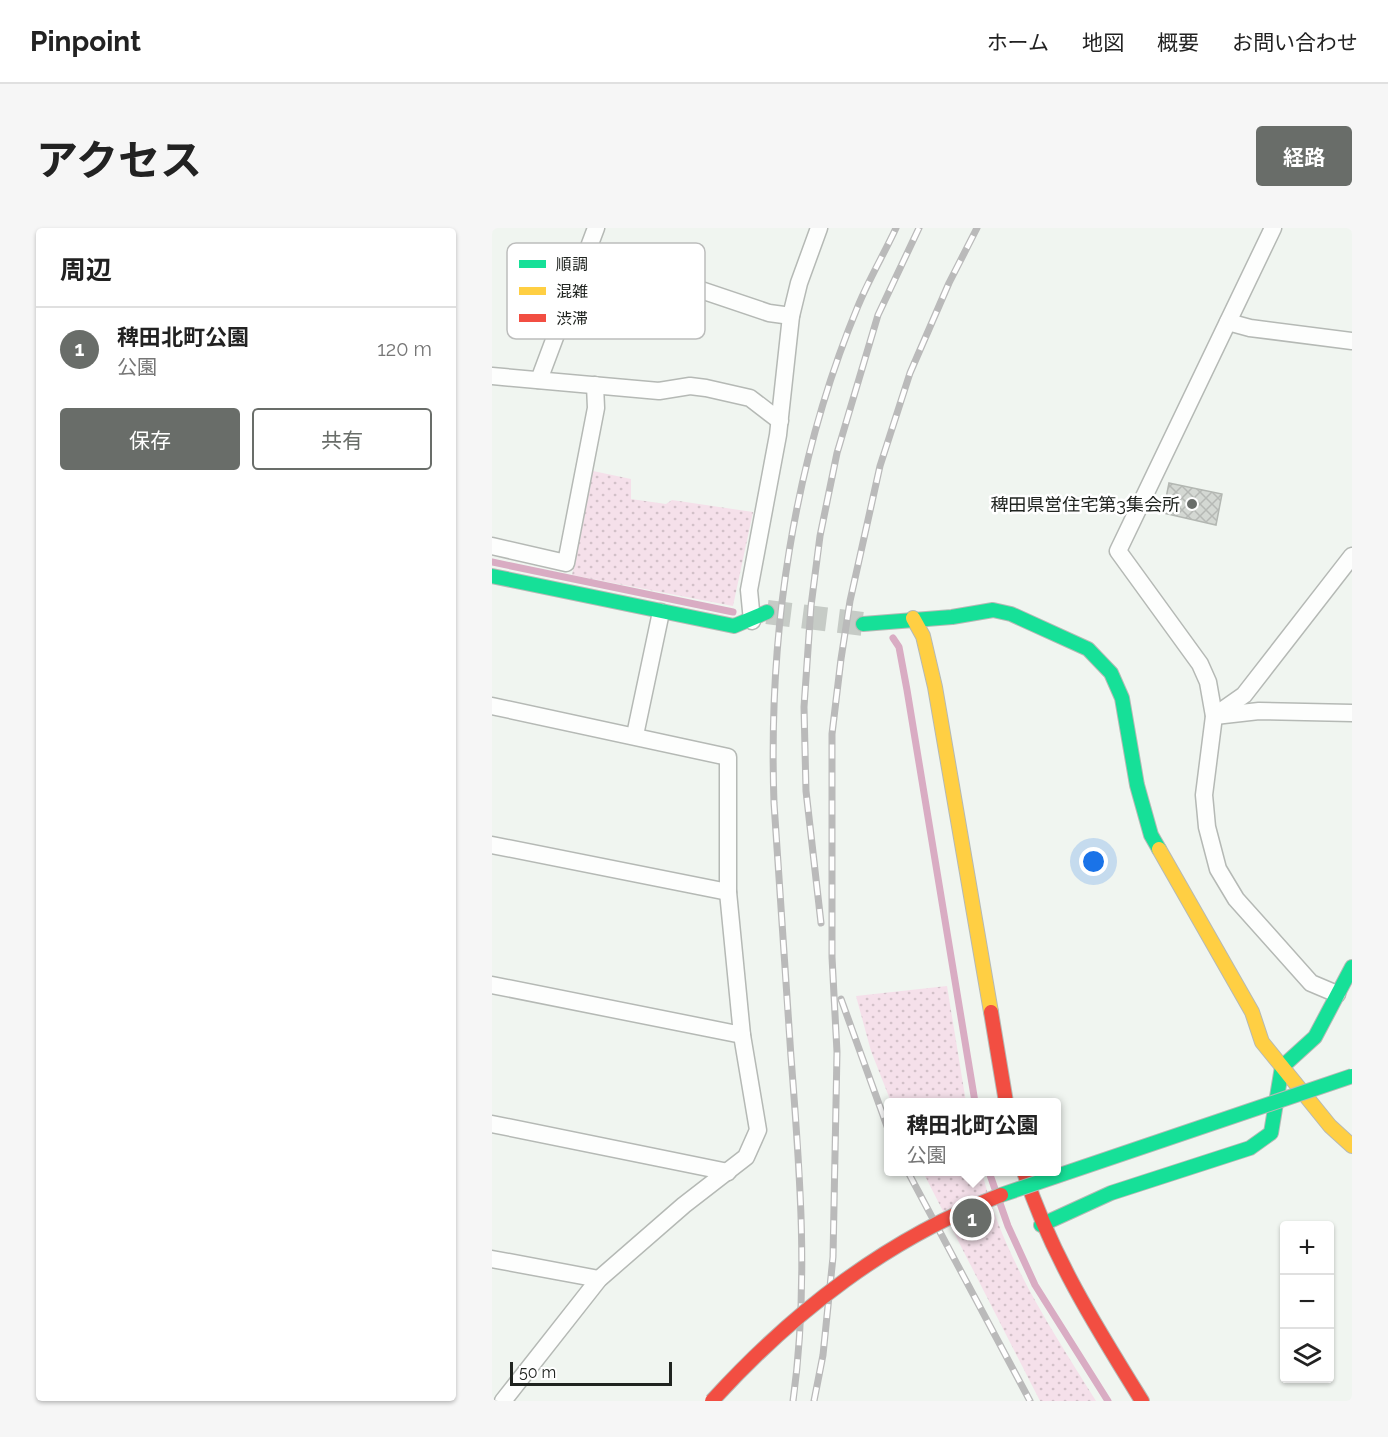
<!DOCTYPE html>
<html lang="ja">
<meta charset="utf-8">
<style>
:root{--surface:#fff;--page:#f6f6f6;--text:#222;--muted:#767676;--line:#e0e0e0;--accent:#696d69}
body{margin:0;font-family:Raleway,"Noto Sans JP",sans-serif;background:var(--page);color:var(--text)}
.controls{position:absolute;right:18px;bottom:18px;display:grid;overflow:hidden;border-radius:6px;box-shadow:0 2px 4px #0004}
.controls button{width:54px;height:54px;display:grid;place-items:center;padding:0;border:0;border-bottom:2px solid var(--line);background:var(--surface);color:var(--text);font:30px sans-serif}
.scale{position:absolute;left:18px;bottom:15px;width:162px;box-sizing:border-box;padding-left:6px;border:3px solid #202420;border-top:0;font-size:16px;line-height:21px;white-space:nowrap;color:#202420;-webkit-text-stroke:4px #fff;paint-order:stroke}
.you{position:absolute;left:602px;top:634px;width:21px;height:21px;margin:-15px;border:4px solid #fff;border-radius:50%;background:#1a73e8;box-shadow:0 0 0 9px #1a73e833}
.badge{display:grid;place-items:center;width:39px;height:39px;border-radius:50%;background:var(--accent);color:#fff;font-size:20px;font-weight:700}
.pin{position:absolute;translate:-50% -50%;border:3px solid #fff;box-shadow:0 2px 6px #0006}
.popup{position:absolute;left:392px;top:870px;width:177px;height:78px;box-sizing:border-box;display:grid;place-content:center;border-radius:6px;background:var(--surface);filter:drop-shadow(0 2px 4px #0005);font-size:20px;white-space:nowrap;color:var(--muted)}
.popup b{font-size:22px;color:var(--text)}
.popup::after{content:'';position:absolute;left:50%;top:100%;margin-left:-12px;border:12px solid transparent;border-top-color:var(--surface)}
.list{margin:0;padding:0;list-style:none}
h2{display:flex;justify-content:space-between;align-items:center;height:78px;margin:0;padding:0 24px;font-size:26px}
h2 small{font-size:20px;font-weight:400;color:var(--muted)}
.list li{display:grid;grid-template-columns:39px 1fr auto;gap:18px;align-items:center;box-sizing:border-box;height:84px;padding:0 24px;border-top:2px solid var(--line)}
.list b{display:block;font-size:22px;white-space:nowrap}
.list p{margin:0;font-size:20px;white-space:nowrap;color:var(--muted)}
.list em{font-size:20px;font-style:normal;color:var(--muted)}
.actions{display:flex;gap:12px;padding:18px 24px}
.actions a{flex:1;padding:14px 0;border:2px solid var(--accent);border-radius:6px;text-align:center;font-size:21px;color:var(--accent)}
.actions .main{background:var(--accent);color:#fff}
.icon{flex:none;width:33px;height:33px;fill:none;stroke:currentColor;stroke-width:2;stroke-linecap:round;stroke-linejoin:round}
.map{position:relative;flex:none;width:860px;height:1173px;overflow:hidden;border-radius:6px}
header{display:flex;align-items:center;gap:36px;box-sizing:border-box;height:84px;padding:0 30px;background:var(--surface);border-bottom:2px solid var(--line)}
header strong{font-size:28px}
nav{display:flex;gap:33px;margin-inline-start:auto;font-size:21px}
.intro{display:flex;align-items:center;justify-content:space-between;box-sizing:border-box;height:144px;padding:0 36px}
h1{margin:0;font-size:42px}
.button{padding:15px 27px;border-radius:6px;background:var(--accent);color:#fff;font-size:21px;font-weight:700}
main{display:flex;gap:36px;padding:0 36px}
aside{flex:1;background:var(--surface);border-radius:6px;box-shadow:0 2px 4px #0004}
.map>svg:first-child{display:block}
</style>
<header>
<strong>Pinpoint</strong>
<nav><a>ホーム</a><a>地図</a><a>概要</a><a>お問い合わせ</a></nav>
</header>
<div class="intro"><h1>アクセス</h1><a class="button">経路</a></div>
<main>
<aside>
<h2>周辺<small></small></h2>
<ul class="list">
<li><span class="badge">1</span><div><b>稗田北町公園</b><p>公園</p></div><em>120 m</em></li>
</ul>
<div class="actions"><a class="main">保存</a><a>共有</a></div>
</aside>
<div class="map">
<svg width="860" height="1173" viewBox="0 0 860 1173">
<defs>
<pattern id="park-dots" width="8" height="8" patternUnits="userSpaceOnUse" patternTransform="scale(1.5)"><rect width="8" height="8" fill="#f5e0ea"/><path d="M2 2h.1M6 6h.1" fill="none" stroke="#d2c0c8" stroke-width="1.8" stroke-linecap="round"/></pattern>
<pattern id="building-cross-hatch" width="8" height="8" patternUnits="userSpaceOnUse" patternTransform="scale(1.5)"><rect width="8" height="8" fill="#d4d8d3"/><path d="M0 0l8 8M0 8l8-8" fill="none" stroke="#b6b9b5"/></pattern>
</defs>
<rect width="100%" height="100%" fill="#f0f5f0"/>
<g fill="url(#park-dots)">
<polygon points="101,243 139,251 139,271 174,276 180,272 261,284 241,378 80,347"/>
<polygon points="455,758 474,874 399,874 379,823 364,768"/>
<path d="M431,944H490C510,1027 559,1101 604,1173H548Z"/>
</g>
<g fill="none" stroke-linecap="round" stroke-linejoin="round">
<g stroke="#d9acc3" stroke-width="7">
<polyline points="0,334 241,384"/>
<polyline points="401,410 407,419 415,462 483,874"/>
<polyline points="497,944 516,998 543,1057 616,1173"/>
</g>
</g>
<polygon fill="url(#building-cross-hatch)" stroke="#b3b7b2" stroke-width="1.5" points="677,255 730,266 724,297 671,285"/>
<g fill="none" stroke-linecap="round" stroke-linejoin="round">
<polyline stroke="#c6cbc6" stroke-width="24" stroke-dasharray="24 12" stroke-linecap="butt" points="275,384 371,396"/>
<defs>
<g id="street">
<polyline points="781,0 626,323 708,436 716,454 722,488 712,567 715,599 726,641 744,671 819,755 845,766"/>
<polyline points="93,26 108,28 277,85 299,88"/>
<polyline points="736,94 758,100 860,113"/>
<polyline points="0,148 167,163 198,158 214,160 258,170 288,193"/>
<polyline points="47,152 104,0"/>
<polyline points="0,318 74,335 104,180 103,157"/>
<polyline points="260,393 257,362 286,207 299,88 307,55 327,0"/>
<polyline points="0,478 236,529 236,664 250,807 266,902 254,929 192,977 107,1051 11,1173"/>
<polyline points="722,488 752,467 860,328"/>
<polyline points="723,488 767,483 860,485"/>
<polyline points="143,507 169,384"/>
<polyline points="0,617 236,664"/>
<polyline points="0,757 250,807"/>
<polyline points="0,896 236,944"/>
<polyline points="0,1031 107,1051"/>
</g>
<g id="fast">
<polyline points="0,348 242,398 275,384"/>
<polyline points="371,396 460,389 501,382 519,386 596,421 619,445 630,470 645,557 659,607 667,621"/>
<polyline points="549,997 619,965 758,920 779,905 790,839 823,809 860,739"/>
</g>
<g id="slow">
<polyline points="421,390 431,408 443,459 499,784"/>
<polyline points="667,621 760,784 770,814 838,898 860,918"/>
</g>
<g id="jam">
<polyline points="499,784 514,874"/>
<path d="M532,944C559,1027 604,1099 650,1173"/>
</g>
</defs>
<use href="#street" stroke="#b5b9b5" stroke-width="19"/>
<use href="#fast" stroke="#b5b9b5" stroke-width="16"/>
<use href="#slow" stroke="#b5b9b5" stroke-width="16"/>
<use href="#jam" stroke="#b5b9b5" stroke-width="16"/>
<use href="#street" stroke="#fdfefd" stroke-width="16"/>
<use href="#fast" stroke="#16e098" stroke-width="14"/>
<use href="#slow" stroke="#ffcf43" stroke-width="14"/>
<use href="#jam" stroke="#f24e42" stroke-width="14"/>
<defs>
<g id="rail">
<polyline points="329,695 314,563 312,479 319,378 328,308 345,225 386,87 427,0"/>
<polyline points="349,771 396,901"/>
<polyline points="416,944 538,1173"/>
<path d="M301,1173C317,1058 308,944 299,829C293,744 288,660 282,575C276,406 301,235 366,78C377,51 392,26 404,0"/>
<polyline points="322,1173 331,1127 341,1029 345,824 340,729 340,506 349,431 358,373 388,238 418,145 457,55 485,0"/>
</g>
</defs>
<use href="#rail" stroke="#bababa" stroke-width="7"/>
<use href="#rail" stroke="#fff" stroke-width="4.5" stroke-dasharray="14" stroke-linecap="butt"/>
<defs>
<polyline id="fast-bridge" points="509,967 860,848"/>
<path id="jam-bridge" d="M220,1173C302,1083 395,1011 509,967"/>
</defs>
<use href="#fast-bridge" stroke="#b5b9b5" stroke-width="16" stroke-linecap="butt"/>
<use href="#jam-bridge" stroke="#b5b9b5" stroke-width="16" stroke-linecap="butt"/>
<use href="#fast-bridge" stroke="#16e098" stroke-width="14"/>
<use href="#jam-bridge" stroke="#f24e42" stroke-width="14"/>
</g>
<circle fill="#696d69" stroke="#fff" stroke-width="2" cx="700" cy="276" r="6"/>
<g text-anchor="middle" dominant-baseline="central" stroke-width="5" stroke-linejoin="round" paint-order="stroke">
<g font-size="18" fill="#202420" stroke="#fff" text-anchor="end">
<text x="688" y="276">稗田県営住宅第3集会所</text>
</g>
</g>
<rect x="15" y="15" width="198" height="96" rx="9" fill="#fff" stroke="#bcbdbc" stroke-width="1.5"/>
<rect x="27" y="32" width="27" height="8" fill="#16e098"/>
<rect x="27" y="59" width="27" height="8" fill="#ffcf43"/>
<rect x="27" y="86" width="27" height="8" fill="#f24e42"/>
<g font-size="16" fill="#202420">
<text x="64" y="42">順調</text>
<text x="64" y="69">混雑</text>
<text x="64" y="96">渋滞</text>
</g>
</svg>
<div class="controls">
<button>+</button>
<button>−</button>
<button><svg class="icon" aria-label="layers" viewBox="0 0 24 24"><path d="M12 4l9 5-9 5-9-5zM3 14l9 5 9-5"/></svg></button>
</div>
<div class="scale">50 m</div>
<div class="you"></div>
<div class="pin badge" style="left:480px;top:990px">1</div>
<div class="popup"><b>稗田北町公園</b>公園</div>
</div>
</main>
